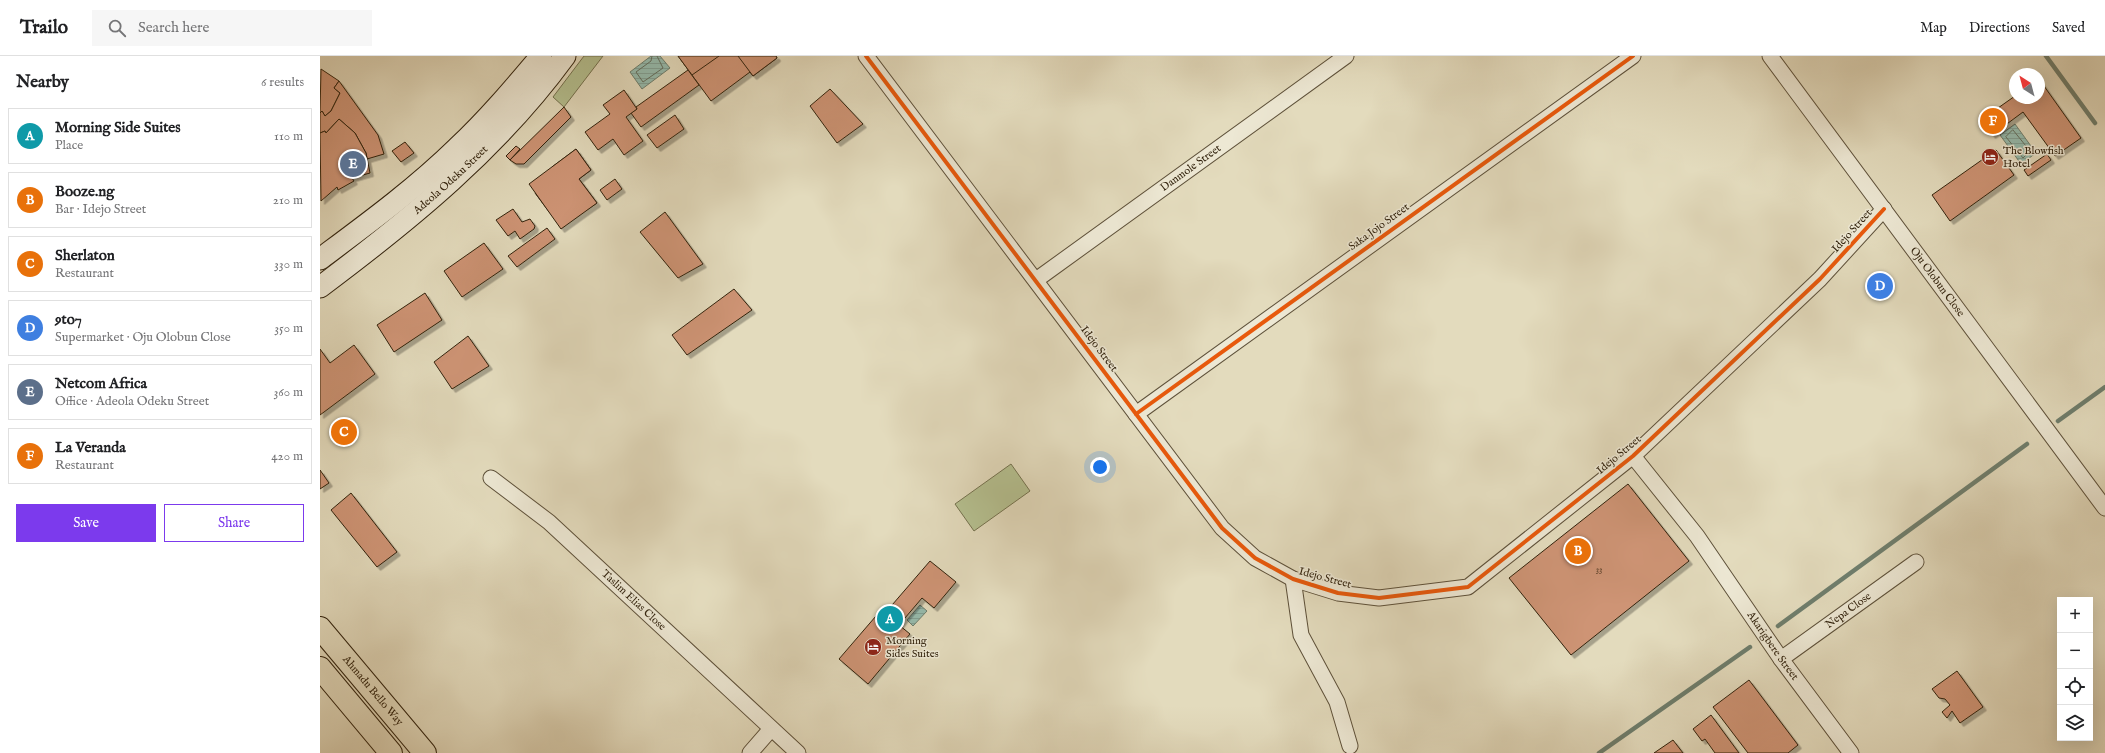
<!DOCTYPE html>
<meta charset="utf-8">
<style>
:root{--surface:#fff;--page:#f6f6f6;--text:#202124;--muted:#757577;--line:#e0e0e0;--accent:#7c3aed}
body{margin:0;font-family:"IM FELL English",serif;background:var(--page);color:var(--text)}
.controls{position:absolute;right:12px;bottom:12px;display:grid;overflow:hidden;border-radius:0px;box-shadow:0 4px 16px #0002}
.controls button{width:36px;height:36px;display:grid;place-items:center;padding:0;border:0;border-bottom:1px solid var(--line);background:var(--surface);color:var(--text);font:20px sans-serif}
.compass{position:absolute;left:1689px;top:12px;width:36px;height:36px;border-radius:50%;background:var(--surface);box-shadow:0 4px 16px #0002;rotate:324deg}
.you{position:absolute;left:780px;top:411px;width:14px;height:14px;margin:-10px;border:3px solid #fff;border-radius:50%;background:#1a73e8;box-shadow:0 0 0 6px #1a73e833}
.badge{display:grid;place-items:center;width:26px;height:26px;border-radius:50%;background:var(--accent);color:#fff;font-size:13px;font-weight:700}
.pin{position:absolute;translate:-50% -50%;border:2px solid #fff;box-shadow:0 1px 4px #0006}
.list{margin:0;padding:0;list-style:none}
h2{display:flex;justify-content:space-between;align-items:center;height:52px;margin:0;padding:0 16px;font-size:17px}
h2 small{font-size:13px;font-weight:400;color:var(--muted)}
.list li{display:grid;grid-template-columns:26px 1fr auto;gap:12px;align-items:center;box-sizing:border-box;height:56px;margin:0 8px 8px;padding:0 8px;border:1px solid var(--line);border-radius:0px}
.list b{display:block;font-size:15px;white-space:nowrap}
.list p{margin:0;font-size:13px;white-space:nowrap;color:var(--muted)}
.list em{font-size:13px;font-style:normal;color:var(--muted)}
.actions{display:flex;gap:8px;padding:12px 16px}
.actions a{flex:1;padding:9px 0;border:1px solid var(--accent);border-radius:0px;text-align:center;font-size:14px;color:var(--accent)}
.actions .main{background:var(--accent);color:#fff}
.icon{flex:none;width:22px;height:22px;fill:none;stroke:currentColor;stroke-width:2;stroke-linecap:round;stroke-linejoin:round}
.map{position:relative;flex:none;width:1785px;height:697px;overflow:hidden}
header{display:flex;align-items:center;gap:24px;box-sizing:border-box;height:56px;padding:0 20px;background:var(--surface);border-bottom:1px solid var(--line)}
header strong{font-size:19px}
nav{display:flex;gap:22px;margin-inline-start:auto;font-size:14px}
.search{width:280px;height:36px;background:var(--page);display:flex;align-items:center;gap:10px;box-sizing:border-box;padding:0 14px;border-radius:0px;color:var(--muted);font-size:15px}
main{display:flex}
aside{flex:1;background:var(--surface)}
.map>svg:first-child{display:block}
</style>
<header>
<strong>Trailo</strong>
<div class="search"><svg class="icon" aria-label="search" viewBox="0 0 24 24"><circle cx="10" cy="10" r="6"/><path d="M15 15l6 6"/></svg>Search here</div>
<nav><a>Map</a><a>Directions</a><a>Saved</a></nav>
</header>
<main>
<aside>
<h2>Nearby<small>6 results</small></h2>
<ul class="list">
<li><span class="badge" style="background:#0f9aa8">A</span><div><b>Morning Side Suites</b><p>Place</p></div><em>110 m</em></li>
<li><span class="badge" style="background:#e8710a">B</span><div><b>Booze.ng</b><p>Bar · Idejo Street</p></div><em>210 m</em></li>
<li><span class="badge" style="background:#e8710a">C</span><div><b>Sherlaton</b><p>Restaurant</p></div><em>330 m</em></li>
<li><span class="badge" style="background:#3f7fe0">D</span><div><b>9to7</b><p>Supermarket · Oju Olobun Close</p></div><em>350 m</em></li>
<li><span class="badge" style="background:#5c6f8a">E</span><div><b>Netcom Africa</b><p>Office · Adeola Odeku Street</p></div><em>360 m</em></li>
<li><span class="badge" style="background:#e8710a">F</span><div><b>La Veranda</b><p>Restaurant</p></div><em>420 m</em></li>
</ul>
<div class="actions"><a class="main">Save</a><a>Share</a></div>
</aside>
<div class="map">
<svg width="1785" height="697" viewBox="0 0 1785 697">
<defs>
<pattern id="water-rules" width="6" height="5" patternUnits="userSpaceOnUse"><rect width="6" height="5" fill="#96bbad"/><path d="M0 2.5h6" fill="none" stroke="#82a094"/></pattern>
<filter id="shadow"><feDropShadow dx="3.5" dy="3.5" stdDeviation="0" flood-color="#0004"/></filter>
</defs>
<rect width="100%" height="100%" fill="#e3dbbd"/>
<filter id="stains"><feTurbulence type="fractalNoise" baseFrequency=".005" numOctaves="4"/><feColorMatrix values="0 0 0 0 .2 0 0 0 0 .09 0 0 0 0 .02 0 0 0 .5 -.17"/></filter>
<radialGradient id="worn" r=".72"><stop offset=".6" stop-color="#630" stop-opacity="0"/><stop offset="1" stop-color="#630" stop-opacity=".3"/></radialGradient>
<g fill="#b5c090" stroke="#74724f">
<polygon points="264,0 283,0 244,51 233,41"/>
<polygon points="691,408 710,435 654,475 635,448"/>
</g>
<g fill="url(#water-rules)" stroke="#6e7e6d">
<polygon points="331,0 340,0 350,12 322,33 310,16"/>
<polygon points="1695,68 1716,97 1701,108 1680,79"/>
<polygon points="600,549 607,555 593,570 587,564"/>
</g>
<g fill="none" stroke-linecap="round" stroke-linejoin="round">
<g stroke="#646f5e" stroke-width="1">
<polyline points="332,0 331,5 316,16 323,26 343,12 337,0"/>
<polygon points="1693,74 1710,95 1703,102 1686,81"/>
</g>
<g stroke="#6e7e6d" stroke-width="4.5">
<polyline points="1726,0 1775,67"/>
<polyline points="1738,365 1785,331"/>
<polyline points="1458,570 1707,388"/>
<polyline points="1279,697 1430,591"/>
</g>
</g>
<g fill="#ce9474" stroke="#32230e" filter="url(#shadow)">
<polygon points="358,0 456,0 457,2 433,20 430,16 391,45"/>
<polygon points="358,0 399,0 372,19"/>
<polygon points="418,0 456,0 457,2 433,20"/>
<polygon points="1,13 19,25 14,32 20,37 11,55 5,60 2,55 0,57"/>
<polygon points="368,14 379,29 321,71 311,57 317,53 316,51"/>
<polygon points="1719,23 1761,82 1735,100 1703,56 1672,79 1661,64 1695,40 1695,42 1719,42"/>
<polygon points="19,25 58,79 64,98 47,103 46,97 35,77 19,63 6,77 5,75 0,77 0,57 2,55 5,60 11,55 20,37 14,32"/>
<polygon points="510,33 543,68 517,87 490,50"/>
<polygon points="304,34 317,53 306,61 323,85 304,99 293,83 278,94 265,76 290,58 283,49"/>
<polygon points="244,51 251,61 204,108 196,108 190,104"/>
<polygon points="355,59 364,73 337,92 327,79"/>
<polygon points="19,63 35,77 46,97 50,117 32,122 34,125 18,134 17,131 1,145 0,77 5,75 6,77"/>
<polygon points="85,86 94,97 81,106 72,95"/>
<polygon points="196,90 200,93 190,104 186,100"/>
<polygon points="256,93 271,114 259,123 277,147 256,161 245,146 230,157 215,137 239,120 232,111"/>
<polygon points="256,93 271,114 259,123 277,147 241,173 209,128"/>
<polygon points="1676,94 1694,119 1630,165 1612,139"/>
<polygon points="1727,98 1731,104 1708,120 1704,114"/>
<polygon points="295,123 302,133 287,144 280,134"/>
<polygon points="193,153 202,166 210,163 215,170 214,173 200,183 195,175 188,180 176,164"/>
<polygon points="345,156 383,208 358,222 320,176"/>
<polygon points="227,172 235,183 197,211 188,200"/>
<polygon points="164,187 183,213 142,241 124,215"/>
<polygon points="414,233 432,254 367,299 352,279"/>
<polygon points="105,237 122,264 74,296 57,269"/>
<polygon points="148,280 169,310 132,333 114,306"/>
<polygon points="34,289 55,318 0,359 0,293 10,307"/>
<polygon points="0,414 9,427 0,433"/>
<polygon points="1308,428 1369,505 1251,599 1189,522"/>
<polygon points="31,437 77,496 57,511 11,454"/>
<polygon points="610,505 636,526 614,552 602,542 579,569 590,578 548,628 519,603 562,553 566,556"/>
<polygon points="1637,615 1663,651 1640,667 1632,655 1627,662 1622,656 1630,649 1625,643 1619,642 1612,633"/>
<polygon points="1429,624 1478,689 1468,697 1428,697 1393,651"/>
<polygon points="1391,659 1419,697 1395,697 1385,683 1382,685 1373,673"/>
<polygon points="1353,684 1363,697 1334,697"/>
</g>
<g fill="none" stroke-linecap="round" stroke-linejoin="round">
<defs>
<g id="minor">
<polyline points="546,0 902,472 935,502 973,523 1018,537 1059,542 1148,531 1313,400 1500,223 1564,153"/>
<path id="s1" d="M1450,0C1562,151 1673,302 1785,452"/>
<path id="s2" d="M716,224L1026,0"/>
<polyline points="816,358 1313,0"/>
<path id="s3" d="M1313,400L1377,480L1461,603L1531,697"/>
<path id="s4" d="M171,422L229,466L478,697"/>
<polyline points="973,523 981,579 1017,646 1030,690"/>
<path id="s5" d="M1461,603L1596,506"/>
<polyline points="430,697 451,673"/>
</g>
<g id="secondary">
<path d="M0,203C47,168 95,133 137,92C167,64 194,32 221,0"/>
<path id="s6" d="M0,231C91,163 178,92 245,0"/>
</g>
<g id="trunk">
<path id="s7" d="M0,572L105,697"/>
<polyline points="0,612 71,697"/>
</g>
</defs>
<use href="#minor" stroke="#5e513a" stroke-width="17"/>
<use href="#secondary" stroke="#32230e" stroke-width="23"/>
<use href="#trunk" stroke="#32230e" stroke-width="24"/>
<use href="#minor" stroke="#ede8d4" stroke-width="15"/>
<use href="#secondary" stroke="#ede8d4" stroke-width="21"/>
<use href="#trunk" stroke="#e3dbbd" stroke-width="22"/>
<defs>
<g id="cycleway">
<polyline points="546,0 902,472 935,502 973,523 1018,537 1059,542 1148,531 1313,400 1500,223 1564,153"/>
<polyline points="816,358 1313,0"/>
</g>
</defs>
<use href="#cycleway" stroke="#ede8d4" stroke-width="6"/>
<use href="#cycleway" stroke="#e8590c" stroke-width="4"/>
</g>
<defs>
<symbol id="hotel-disc" viewBox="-11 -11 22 22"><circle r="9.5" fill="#8f2418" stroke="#ede8d4"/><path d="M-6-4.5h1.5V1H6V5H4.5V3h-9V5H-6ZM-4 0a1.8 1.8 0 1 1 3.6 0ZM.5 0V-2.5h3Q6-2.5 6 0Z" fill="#fff"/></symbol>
</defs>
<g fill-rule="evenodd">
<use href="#hotel-disc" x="1660" y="91" width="20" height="20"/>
<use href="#hotel-disc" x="543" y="581" width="20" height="20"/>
</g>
<g text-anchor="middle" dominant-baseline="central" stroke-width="3" stroke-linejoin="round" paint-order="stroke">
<g font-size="9" fill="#593f28">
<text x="1279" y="513">33</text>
</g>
<g font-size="11" fill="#32230e" stroke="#ede8d4" text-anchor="start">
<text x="1683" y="95">The Blowfish<tspan x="1683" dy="13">Hotel</tspan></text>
<text x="566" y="585">Morning<tspan x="566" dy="13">Sides Suites</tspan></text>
</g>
<g font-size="11" fill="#32230e" stroke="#ede8d4">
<text stroke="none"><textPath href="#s2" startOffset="191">Danmole Street</textPath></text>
<text stroke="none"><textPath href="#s6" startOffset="169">Adeola Odeku Street</textPath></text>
<text transform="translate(1059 171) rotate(-36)">Saka Jojo Street</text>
<text transform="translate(1532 175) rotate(-48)">Idejo Street</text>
<text stroke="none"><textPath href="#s1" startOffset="281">Oju Olobun Close</textPath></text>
<text transform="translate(779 293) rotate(53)">Idejo Street</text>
<text transform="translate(1299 399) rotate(-40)">Idejo Street</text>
<text transform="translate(1005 522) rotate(15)">Idejo Street</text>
<text stroke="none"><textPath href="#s4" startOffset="188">Taslim Elias Close</textPath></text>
<text stroke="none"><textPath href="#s5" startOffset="83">Nepa Close</textPath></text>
<text stroke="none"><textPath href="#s3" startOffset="236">Akarigbere Street</textPath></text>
<text stroke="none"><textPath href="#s7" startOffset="82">Ahmadu Bello Way</textPath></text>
</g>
</g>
<rect width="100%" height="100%" filter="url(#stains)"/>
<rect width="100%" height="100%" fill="url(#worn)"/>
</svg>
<div class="controls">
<button>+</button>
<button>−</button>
<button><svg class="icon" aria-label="locate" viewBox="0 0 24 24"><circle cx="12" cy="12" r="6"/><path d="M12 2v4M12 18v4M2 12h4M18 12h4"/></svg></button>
<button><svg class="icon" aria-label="layers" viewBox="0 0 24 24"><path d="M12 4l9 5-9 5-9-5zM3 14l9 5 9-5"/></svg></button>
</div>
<svg class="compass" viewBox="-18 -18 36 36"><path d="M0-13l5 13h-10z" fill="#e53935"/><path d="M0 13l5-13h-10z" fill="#757577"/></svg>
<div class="you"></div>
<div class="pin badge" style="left:570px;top:563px;background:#0f9aa8">A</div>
<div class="pin badge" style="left:1258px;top:495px;background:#e8710a">B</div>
<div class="pin badge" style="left:24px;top:376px;background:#e8710a">C</div>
<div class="pin badge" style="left:1560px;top:230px;background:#3f7fe0">D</div>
<div class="pin badge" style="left:33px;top:108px;background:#5c6f8a">E</div>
<div class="pin badge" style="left:1673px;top:65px;background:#e8710a">F</div>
</div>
</main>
